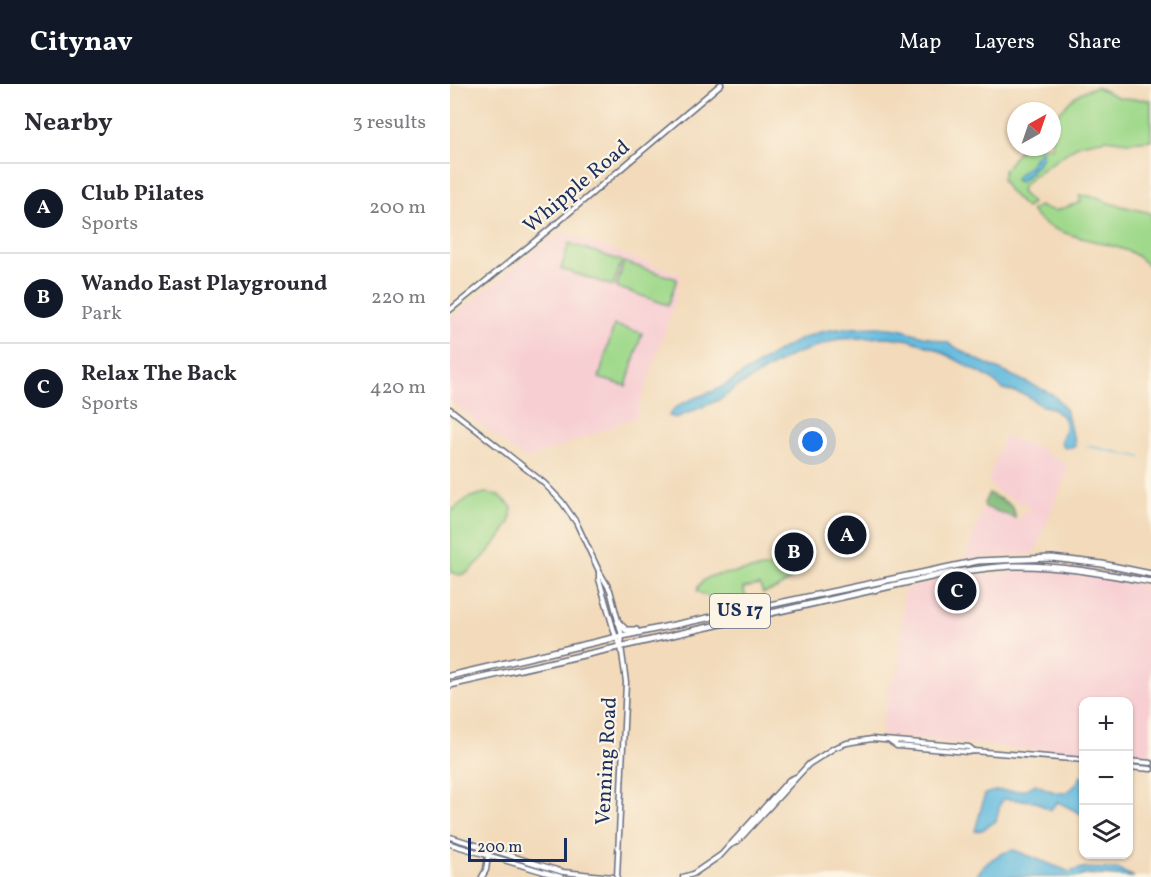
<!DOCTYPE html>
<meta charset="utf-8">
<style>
:root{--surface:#fff;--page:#f7f7f7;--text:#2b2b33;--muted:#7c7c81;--line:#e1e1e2;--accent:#111827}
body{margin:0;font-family:Vollkorn,serif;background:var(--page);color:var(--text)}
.controls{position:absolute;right:18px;bottom:18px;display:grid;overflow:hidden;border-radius:12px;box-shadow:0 2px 4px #0004}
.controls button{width:54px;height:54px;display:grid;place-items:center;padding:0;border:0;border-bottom:2px solid var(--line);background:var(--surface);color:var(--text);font:30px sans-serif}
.compass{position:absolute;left:557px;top:18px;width:54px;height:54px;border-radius:50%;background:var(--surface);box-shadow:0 2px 4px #0004;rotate:40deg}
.scale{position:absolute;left:18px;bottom:15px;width:99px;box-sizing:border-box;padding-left:6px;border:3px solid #1b2f5e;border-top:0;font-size:16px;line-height:21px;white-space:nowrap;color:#1b2f5e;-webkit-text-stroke:4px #fcf5e5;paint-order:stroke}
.you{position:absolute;left:363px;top:358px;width:21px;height:21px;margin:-15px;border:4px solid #fff;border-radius:50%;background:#1a73e8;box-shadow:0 0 0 9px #1a73e833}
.badge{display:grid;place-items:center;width:39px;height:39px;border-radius:50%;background:var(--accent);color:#fff;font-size:20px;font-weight:700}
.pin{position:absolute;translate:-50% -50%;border:3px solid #fff;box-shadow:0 2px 6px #0006}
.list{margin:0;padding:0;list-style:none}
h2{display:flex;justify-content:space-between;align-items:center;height:78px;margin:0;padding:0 24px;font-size:26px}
h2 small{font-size:20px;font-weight:400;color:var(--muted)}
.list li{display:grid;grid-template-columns:39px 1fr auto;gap:18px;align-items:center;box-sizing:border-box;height:90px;padding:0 24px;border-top:2px solid var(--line)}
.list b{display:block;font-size:22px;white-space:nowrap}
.list p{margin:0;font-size:20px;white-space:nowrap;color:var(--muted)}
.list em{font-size:20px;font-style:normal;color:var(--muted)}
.icon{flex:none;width:33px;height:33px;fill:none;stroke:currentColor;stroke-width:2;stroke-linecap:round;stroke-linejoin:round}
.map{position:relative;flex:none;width:701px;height:793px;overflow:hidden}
header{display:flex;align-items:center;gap:36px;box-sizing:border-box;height:84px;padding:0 30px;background:var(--accent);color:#fff}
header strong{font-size:28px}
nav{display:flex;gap:33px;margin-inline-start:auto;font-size:21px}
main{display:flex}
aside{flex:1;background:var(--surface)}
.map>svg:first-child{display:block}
</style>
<header>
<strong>Citynav</strong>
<nav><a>Map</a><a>Layers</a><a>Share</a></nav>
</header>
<main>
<aside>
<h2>Nearby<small>3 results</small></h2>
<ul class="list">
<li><span class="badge">A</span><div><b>Club Pilates</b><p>Sports</p></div><em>200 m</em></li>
<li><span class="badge">B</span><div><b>Wando East Playground</b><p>Park</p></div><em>220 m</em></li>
<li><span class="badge">C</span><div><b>Relax The Back</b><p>Sports</p></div><em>420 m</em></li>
</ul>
</aside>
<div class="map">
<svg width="701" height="793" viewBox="0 0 701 793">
<rect width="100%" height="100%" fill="#fcf5e5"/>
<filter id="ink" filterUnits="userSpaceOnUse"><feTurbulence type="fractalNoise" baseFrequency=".0167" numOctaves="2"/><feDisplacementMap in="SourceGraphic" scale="12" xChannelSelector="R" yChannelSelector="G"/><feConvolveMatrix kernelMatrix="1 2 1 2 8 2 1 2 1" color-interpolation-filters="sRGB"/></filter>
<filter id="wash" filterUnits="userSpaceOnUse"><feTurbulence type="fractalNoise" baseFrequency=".008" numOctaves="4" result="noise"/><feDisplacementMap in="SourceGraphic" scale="24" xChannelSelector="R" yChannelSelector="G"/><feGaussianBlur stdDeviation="1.35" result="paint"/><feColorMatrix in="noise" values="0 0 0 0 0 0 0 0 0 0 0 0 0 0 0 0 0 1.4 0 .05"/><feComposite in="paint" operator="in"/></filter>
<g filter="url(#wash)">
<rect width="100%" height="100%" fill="#f2daba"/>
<g fill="#f7cfd3">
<polygon points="113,148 231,191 221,230 185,334 76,376 0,317 0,235 90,163"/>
<polygon points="554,352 594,366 598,372 609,375 619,384 584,470 514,475 534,422 536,425 571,436 573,427 578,428 580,424 573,418 570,419 547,407 538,397"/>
<polygon points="583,486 660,494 701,504 701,676 679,675 678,618 634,618 633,671 431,651 438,608 449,582 454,506 489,496"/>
</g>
<g fill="#a0d98c" stroke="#5e8475" stroke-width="1.5">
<path d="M646,3L670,14L701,16V56L678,58L656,55L630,60L583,92L572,103L571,108L582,119L576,124L559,107L552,96L554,86L572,63H602V36C615,23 627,6 646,3Z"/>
<path d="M630,111L647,113L659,119L701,129V184C694,178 687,170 678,167C652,156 595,152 581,126L589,122L605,127L631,118L629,112Z"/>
<polygon points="119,159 172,177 163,202 111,185"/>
<polygon points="174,178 227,195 218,221 166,203"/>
<polygon points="164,241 192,249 176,302 149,294"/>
<polygon points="35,409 48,411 62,423 60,438 50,454 32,475 18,488 10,491 0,488 0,428 18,414"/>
<polygon points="335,457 351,461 353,476 338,474"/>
<path d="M326,482L340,485V496L326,505L313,509L310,501L293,504L298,519C283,521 259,515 247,507C249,498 254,496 261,492Z"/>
</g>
<path fill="#80b978" stroke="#4e746b" stroke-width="1.5" d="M539,409C550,417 566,418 565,434L535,423L534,419Z"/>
<g fill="#61bade" stroke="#3e749e" stroke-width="1.5">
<polygon points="590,67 593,68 591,75 584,84 581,84 581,88 570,98 565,96 567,92 578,83"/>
<path d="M428,243L449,245L498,259L526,275L602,310C614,320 618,329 620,344C622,351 626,354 625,362L615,364L612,361L611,356L615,347V338L612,332L601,324L590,321L576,311L553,305L538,293L486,265L460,256L438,253L389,255L342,271L287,303L271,315L226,334L219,332C223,319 253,312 266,306C300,288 330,261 367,249C387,243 408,244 428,243Z"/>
<path d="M633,691V731L608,718L600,726L584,717L554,715L550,720L546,737L532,746L525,747L535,710C553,701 565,714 585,700C606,709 617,718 631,692Z"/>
<path d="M564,766L620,788L632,784L667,785L684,793L637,790L629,793H526C533,780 549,768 564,766Z"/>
</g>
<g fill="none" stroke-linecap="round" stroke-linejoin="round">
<polyline stroke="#61bade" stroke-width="1.5" points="637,362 691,373"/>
</g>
</g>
<g filter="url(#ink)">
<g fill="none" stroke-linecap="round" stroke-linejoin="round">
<defs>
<g id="tertiary">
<polyline points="90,153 107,139"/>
<polyline points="32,793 36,786 39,765"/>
</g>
<g id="secondary">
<polyline points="107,139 271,0"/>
<polyline points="0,226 90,153"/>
<polyline points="0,325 94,399 112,418 126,438 149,487 160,506 172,552 171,562 176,598 167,793"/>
<polyline points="149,487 149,495 166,554 171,562"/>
<polyline points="441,658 447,662 518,668 524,667 634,676"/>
<polyline points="678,677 701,679"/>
<polyline points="678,683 701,685"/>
<polyline points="0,753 113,788 162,793"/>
<polyline points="0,760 111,793"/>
<polyline points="279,762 288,757 359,680 384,664 397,659 422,655 519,663 524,667"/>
<polyline points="233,793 243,790 271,771 339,696 346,693"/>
</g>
<g id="trunk">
<polyline points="168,538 176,546 186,546"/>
<polyline points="0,592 172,552 528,477 602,474 652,480 701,490"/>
<path d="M0,601L499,489C521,486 542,483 564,482C610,481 656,490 701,498"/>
</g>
</defs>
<use href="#tertiary" stroke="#666b7e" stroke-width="7"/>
<use href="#secondary" stroke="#666b7e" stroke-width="7"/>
<use href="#trunk" stroke="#666b7e" stroke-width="8"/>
<use href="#tertiary" stroke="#fff" stroke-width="4"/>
<use href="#secondary" stroke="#fff" stroke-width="4"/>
<use href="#trunk" stroke="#fff" stroke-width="5"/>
</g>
</g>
<g text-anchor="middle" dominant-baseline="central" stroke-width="4.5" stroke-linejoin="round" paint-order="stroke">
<rect fill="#fcf5e5" stroke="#5e6a86" stroke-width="1.5" x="260" y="510" width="60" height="34" rx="4.5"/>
<g font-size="20" font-weight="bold" fill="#1b2f5e">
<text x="290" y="527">US 17</text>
</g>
<g font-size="21" fill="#1b2f5e" stroke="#fcf5e5">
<text transform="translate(127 103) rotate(-40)">Whipple Road</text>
<text transform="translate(157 677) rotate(-87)">Venning Road</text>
</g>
</g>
</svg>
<div class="controls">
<button>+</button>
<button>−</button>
<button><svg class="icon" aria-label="layers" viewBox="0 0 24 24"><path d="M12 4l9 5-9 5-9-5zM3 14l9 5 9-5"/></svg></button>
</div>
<svg class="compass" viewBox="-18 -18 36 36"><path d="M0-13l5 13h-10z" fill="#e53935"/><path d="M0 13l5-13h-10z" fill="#7c7c81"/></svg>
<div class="scale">200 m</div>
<div class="you"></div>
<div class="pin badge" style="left:397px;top:451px">A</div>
<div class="pin badge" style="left:344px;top:468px">B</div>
<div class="pin badge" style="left:507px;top:507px">C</div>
</div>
</main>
